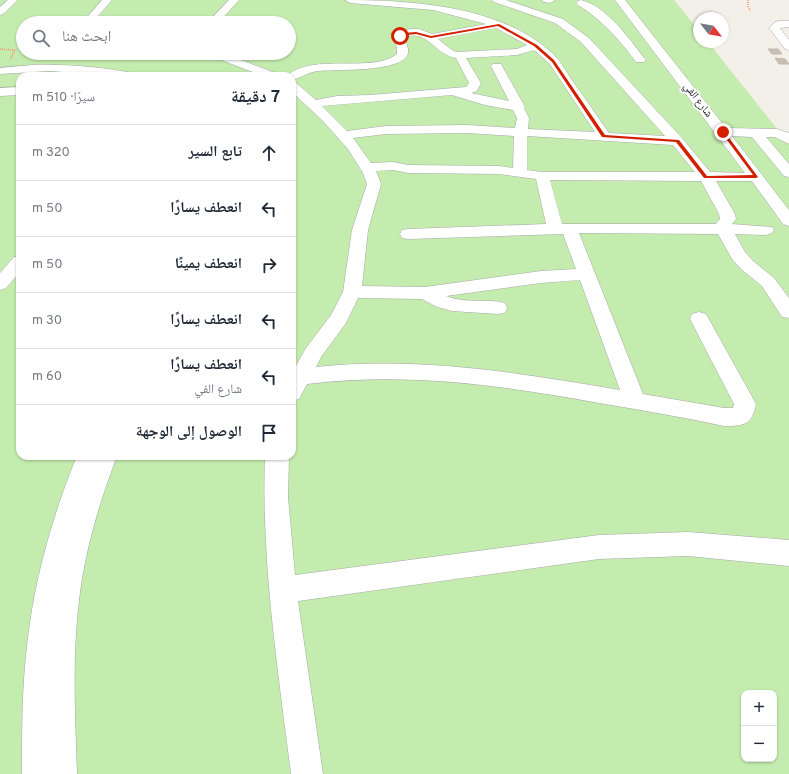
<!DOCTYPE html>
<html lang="ar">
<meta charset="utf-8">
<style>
:root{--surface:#fff;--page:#f6f6f7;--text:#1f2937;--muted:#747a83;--line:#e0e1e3}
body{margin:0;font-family:Overpass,"Noto Naskh Arabic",sans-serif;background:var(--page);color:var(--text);direction:rtl}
.controls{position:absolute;right:12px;bottom:12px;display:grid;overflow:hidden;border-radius:8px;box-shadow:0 1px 3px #0004}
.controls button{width:36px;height:36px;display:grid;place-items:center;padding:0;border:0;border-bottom:1px solid var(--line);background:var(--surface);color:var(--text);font:20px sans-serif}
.compass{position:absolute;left:693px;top:12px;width:36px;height:36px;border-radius:50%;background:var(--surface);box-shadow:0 1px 3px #0004;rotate:121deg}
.stop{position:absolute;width:12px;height:12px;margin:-9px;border:3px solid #d32100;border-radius:50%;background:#fff}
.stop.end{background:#d32100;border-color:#fff;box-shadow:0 1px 4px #0008}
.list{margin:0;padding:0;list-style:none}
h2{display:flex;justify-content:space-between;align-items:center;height:52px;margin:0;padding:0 16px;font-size:17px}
h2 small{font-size:13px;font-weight:400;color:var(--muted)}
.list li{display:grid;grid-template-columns:26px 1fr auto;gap:12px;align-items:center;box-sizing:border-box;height:56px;padding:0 16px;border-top:1px solid var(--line)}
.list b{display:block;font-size:15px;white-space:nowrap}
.list p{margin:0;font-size:13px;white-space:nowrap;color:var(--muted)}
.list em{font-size:13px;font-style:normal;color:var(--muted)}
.icon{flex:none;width:22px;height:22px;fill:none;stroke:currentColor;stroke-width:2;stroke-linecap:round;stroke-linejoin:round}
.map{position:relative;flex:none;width:789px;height:774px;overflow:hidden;direction:ltr}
.search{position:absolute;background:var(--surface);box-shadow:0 1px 3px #0004;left:16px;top:16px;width:280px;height:44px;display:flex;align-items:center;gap:10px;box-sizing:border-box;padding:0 14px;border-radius:22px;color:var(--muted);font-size:15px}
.panel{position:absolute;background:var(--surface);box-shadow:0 1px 3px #0004;left:16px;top:72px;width:280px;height:388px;border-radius:12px;direction:rtl}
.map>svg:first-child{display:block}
</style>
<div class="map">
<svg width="789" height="774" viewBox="0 0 789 774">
<rect width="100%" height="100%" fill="#f2f0e8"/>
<path fill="#c3ecae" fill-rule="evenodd" d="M0,0H674L699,31V42H708L789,144V774H0ZM23,23H289V53H23ZM20,76H292V456H20ZM744,693H774V759H744Z"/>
<g fill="#c7c0b7" stroke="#c4b9aa">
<polygon points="768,49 778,49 782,54 772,54"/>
<polygon points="775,58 785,59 789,64 779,64"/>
</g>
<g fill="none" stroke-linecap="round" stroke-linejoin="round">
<defs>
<g id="minor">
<polygon points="8,0 18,0 3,14 0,15 0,7"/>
<polygon points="102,0 112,0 92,23 82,23"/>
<polygon points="229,0 239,0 218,23 207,23"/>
<path d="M345,0C413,0 507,6 557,58C563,65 568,75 574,83C586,100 597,116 609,133L665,136L581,42L555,23L494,2L492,0H506L563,19L589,38L682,138L710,172L745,173L615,0H625L726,128L777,129L789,133V144L775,137H766L789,164V177L784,176L752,137L732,136L789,210V226L783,224L752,181H716L735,214L736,219L732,224L772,227L774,230L772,233L766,235L735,234L745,252L753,261L774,278L789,298V318L782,317L762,286L741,269L732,259L718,234L579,233L643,394L724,408H733L734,404L690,319L692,314L699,312L706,314L756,404C752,425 744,426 724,426C682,417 641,410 599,403C498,385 410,372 307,384L299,399L292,401V373L306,348L331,315L343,292L352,230L367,184L363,173L348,149L322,120L292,92V82L296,83L316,100L337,96L370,95L466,87L469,83L456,58C434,54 426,27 404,38C406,43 409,48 408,53C404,73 334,69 318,71C308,72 301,78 292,80V76H287C312,52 373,74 397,54V48L394,37L399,33L410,29H419L432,34L486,24L433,10L350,3ZM496,28L527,45L517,49L456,52L449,48L438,39ZM534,50L549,63L595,132L528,129L529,118L524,108L525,107L501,64H493L491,66L509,101L471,93L477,91L481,83L466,58L517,55ZM452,95L485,105L513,110L517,118L515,128L467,125L386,126L347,131L322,106ZM467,133L514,136L513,168L499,166L408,165L393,162L371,163L353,138L386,134ZM527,136L673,145L695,172H542L527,170ZM393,170L408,173L499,174L536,179L546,224L408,229L402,230L400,234L402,238L408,239L563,234L576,269L541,271L425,287L362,286L368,230L381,184L376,171ZM550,180L701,181L719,214L720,219L716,224H562ZM580,280L620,390C519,373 419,356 316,367L321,357L346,323L358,298L422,299L437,307L452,311L498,314L505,313L507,308L505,303C486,298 465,304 446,296L541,283Z"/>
<polygon points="542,0 555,0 550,3 544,2"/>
<path d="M581,0C606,6 629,38 644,58L646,60L644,62H636C619,39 602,20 578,5L576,3L578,1Z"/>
<polygon points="779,21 789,21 789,27 780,28 789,40 789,50 785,49 769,28 775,22"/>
<polygon points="207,53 222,53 278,74 280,76 263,76 208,55"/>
<path d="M33,65C67,64 100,67 133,73L137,74L139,76H111L50,71L0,74V68Z"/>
<polygon points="20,87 20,95 0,96 0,88"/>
<polygon points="20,256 20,272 6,288 0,290 0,273 14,257"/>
<path d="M77,456H117C99,503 85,550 79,600C72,658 75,716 77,774H22C22,731 22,689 27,646C34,581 52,517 77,456Z"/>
<path d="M265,456H289L288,497L295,575L599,535L688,532L789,540V566L688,556L599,559L298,601L323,774H291C278,669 261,562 265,456Z"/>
</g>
</defs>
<use href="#minor" stroke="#a8a8a8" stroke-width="1"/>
<g stroke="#fc946f" stroke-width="1.5" stroke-dasharray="1 1" stroke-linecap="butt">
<polyline points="748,0 748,7 751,11"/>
<polyline points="0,49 15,50 10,60"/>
</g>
<use href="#minor" fill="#fff" fill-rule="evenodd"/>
</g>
<polygon fill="#d32100" points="499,24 537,45 554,60 605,135 679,140 707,176 753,175 721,132 724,131 758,177 756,178 704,178 676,142 602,137 552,62 534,46 498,26 431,38 416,34 399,36 404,33 416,32 431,36"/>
<g text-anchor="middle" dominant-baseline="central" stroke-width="3.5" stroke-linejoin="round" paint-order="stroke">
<g font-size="11" fill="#212121" stroke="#fff">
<text transform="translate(698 100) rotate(53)">شارع الفي</text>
</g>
</g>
</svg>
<div class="controls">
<button>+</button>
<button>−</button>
</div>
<svg class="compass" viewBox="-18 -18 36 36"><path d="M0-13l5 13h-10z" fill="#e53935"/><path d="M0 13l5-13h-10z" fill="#747a83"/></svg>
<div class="stop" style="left:400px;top:36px"></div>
<div class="stop end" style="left:723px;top:132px"></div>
<div class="search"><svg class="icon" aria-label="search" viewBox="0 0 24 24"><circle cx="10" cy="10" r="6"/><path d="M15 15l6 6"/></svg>ابحث هنا</div>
<section class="panel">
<h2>7 دقيقة<small>سيرًا · 510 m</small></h2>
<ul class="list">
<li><svg class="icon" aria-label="ahead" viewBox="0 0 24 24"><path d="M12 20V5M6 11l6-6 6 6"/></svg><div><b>تابع السير</b></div><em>320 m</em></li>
<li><svg class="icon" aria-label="left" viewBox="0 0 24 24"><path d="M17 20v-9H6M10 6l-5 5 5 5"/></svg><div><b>انعطف يسارًا</b></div><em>50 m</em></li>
<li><svg class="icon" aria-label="right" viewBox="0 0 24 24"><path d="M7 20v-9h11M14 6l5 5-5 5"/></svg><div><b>انعطف يمينًا</b></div><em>50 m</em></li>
<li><svg class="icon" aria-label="left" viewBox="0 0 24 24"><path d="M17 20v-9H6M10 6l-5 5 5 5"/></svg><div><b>انعطف يسارًا</b></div><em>30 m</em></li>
<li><svg class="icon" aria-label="left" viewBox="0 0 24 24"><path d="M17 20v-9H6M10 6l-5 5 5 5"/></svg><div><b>انعطف يسارًا</b><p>شارع الفي</p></div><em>60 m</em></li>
<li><svg class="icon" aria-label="arrive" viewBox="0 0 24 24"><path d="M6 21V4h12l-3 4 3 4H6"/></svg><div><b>الوصول إلى الوجهة</b></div></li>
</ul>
</section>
</div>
